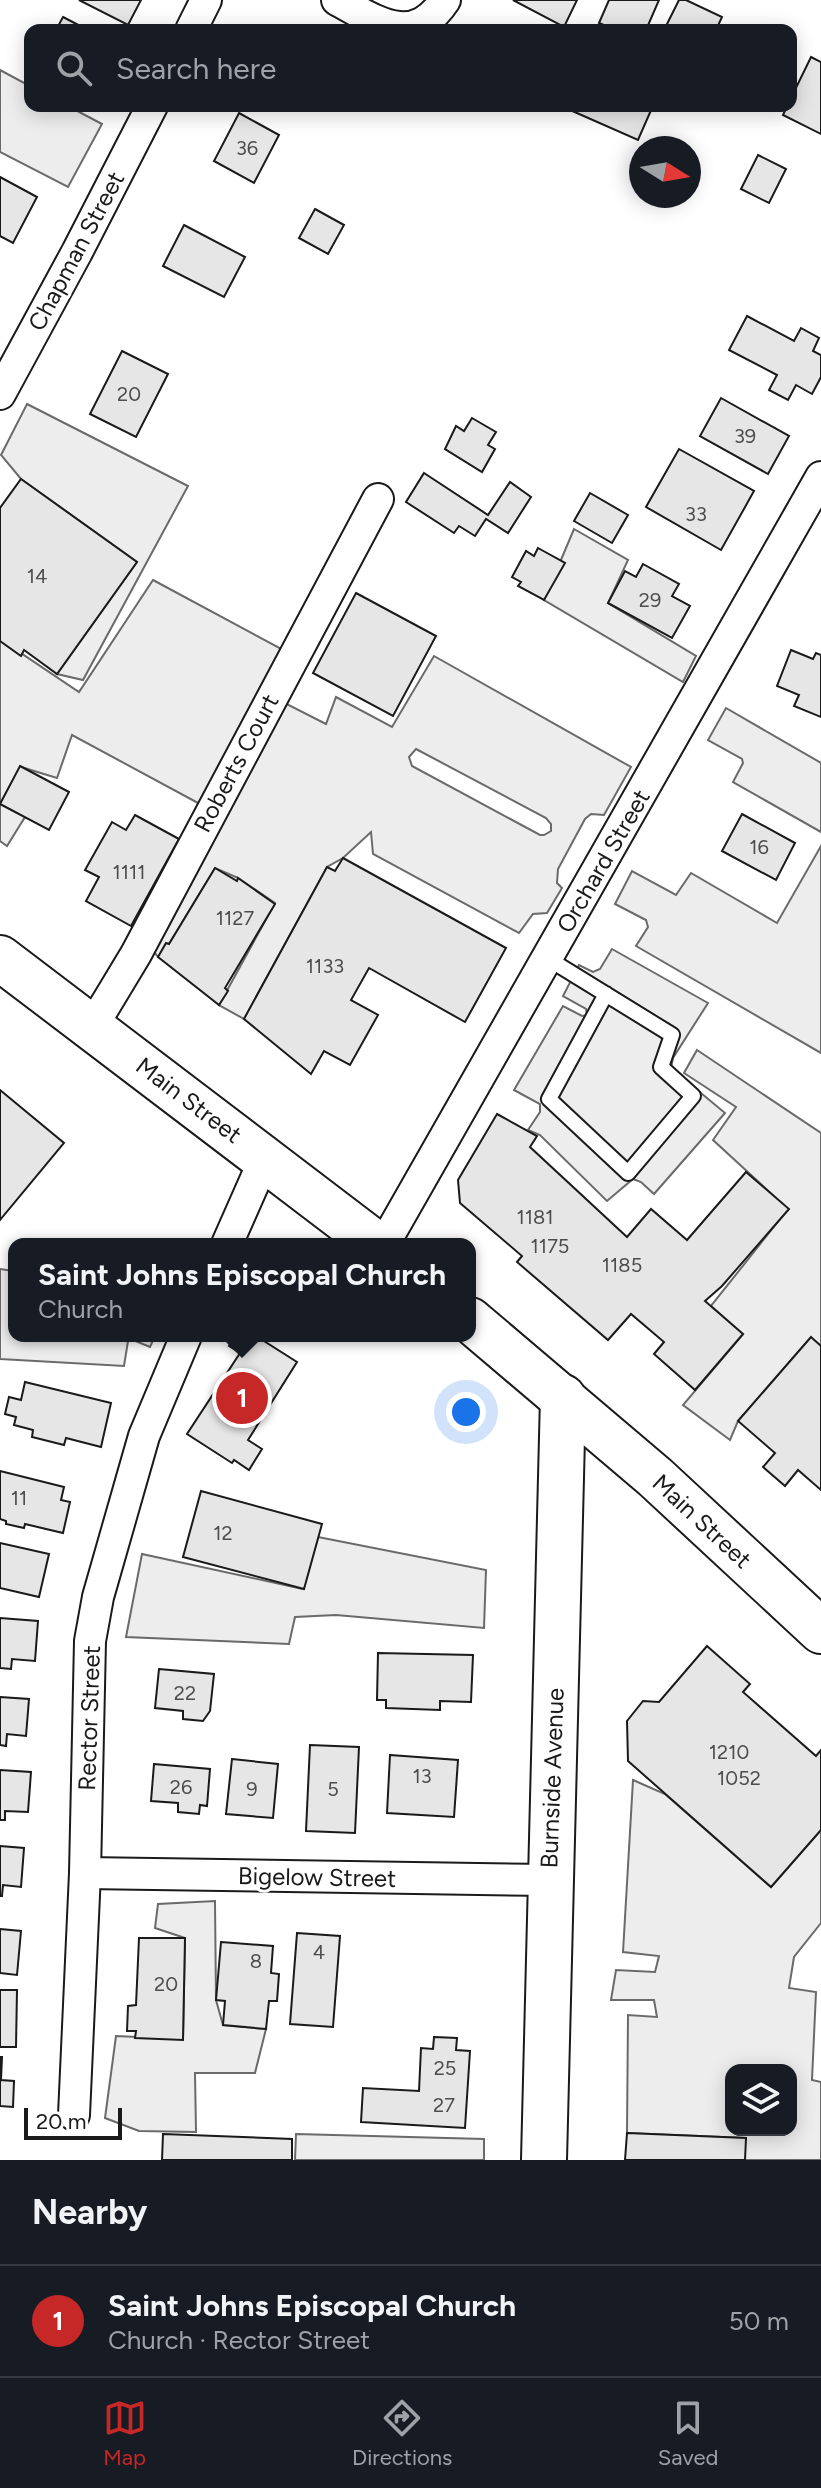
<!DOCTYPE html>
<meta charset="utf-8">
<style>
:root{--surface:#171b24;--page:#20242c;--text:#f1f3f6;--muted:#9ea1a6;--line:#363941;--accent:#c62828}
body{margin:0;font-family:Figtree,sans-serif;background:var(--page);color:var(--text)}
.controls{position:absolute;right:24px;bottom:24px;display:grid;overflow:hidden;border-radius:16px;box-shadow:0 4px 20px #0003}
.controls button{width:72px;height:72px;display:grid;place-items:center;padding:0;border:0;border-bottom:2px solid var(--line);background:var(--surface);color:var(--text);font:40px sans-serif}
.compass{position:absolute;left:629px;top:136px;width:72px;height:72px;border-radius:50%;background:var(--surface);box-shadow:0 4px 20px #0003;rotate:101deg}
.scale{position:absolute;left:24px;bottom:20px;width:98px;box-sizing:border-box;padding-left:8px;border:4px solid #1a1a1a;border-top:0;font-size:22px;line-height:28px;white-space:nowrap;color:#1a1a1a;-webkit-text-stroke:6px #fff;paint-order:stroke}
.you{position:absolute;left:466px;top:1412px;width:28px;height:28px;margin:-20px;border:6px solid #fff;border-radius:50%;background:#1a73e8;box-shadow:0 0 0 12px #1a73e833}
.badge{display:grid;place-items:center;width:52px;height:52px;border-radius:50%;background:var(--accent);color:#fff;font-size:26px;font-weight:700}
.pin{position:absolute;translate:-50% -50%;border:4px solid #fff;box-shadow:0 2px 8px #0006}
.popup{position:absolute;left:8px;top:1238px;width:468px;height:104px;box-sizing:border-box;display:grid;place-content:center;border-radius:16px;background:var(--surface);filter:drop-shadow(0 2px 6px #0005);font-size:26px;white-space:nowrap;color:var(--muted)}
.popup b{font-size:30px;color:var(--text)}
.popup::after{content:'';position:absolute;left:50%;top:100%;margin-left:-16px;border:16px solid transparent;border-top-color:var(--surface)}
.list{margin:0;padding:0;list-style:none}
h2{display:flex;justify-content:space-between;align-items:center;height:104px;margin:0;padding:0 32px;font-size:34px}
h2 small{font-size:26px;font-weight:400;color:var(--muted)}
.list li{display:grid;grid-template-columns:52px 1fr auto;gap:24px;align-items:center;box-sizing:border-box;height:112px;padding:0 32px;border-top:2px solid var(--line)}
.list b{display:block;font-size:30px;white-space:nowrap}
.list p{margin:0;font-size:26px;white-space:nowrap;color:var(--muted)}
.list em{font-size:26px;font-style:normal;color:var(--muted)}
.icon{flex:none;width:44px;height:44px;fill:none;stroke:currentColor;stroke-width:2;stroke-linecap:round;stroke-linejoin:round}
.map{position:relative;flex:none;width:821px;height:2160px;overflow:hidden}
.search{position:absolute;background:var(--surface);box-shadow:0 4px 20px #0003;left:24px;right:24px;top:24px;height:88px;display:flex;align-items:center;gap:20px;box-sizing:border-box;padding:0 28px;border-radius:16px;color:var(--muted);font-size:30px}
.sheet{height:216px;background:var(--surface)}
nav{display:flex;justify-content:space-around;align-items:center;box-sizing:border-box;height:112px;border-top:2px solid var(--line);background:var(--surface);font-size:22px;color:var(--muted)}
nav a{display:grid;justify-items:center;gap:4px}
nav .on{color:var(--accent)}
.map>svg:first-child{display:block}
</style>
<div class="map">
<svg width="821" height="2160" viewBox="0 0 821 2160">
<rect width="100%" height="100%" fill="#fff"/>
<g fill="#ededed" stroke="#6a6a6a" stroke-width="2" fill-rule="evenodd">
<polygon points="0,70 30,86 30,106 68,106 102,124 68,187 0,152"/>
<polygon points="27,404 188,486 83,680 57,674 137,562 21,479 1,455"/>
<polygon points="574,529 628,560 608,603 696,656 683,682 544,600"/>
<polygon points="153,580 287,652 211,810 72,735 57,778 21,767 25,817 7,846 0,841 0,639 79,692"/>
<path d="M434,656L631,767L604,815L591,814L585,819L558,869L557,883L562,888L547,913L533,914L519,933L373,854L371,832L343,858L327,867L244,1019L219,1005L275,903L238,878L215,868L169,944L158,957L148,944L277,699L326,724L336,697L392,727ZM416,749L546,818L551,824V831L544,835H540L412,766L409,757Z"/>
<polygon points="726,708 821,763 821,832 733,782 743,763 742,759 708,740"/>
<polygon points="821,846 821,1053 636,946 648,927 646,920 615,904 632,871 676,895 691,873 777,923"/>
<polygon points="612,949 708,1003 673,1058 671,1068 725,1113 654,1194 641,1182 633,1179 607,1201 540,1135 528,1130 540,1112 540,1104 514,1090 563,1006 582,1016 587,1015 586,1009 563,996 579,965 593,972 600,969"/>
<polygon points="697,1050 821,1133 821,1346 811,1338 738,1421 730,1440 683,1405 743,1334 711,1306 788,1209 713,1140 736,1107 684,1073"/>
<polygon points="0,1269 14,1271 14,1336 155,1336 150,1347 133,1340 128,1341 124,1366 0,1359"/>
<polygon points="318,1537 486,1570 484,1628 336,1615 295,1617 289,1644 126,1637 142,1554 303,1589"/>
<path d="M633,1780L665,1794L771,1887L821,1830V1923L794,1957L789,1988L816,1992L812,2080L821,2082V2160H745V2138L627,2133L628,2015L657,2017L654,2000H611L616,1970L655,1972L659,1956L623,1952ZM731,2070H791V2130H731Z"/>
<polygon points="215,1901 216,2000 223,2025 266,2029 255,2073 195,2073 196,2132 139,2131 105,2118 116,2036 183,2039 185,1938 155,1928 158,1904"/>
<polygon points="296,2134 484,2139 484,2160 295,2160"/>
</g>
<g fill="#e6e6e6" stroke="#1a1a1a" stroke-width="2">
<polygon points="79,0 141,0 128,25"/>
<polygon points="513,0 577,0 564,27"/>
<polygon points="609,0 659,0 646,30 602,30 604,25 599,23"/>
<polygon points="679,0 686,0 722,17 716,30 664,30"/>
<polygon points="63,17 88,30 56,30"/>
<polygon points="811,57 821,62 821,134 783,115 787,106 791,106 791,98"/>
<polygon points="561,106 647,106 652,108 638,140"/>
<polygon points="239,113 279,135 254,183 214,161"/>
<polygon points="758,155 786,169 769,203 741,189"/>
<polygon points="0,177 37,197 13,243 0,236"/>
<polygon points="315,209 344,225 328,254 299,238"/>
<polygon points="184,225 245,257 224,297 163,266"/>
<polygon points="747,316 794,341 801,328 819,338 813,351 821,355 821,377 812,394 796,385 788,400 769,390 777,375 729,350"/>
<polygon points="122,351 168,374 136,437 90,414"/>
<polygon points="721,398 789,436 768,474 700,436"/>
<polygon points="472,418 496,432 488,445 495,449 482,472 445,449 456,426 464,431"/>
<polygon points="679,449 754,491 721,550 646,507"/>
<polygon points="424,473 488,515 510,482 531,497 508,533 486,519 475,536 459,526 454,533 406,502"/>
<polygon points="21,479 137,562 57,674 24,650 21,656 0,641 0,508"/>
<polygon points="590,493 628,515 612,543 574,521"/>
<polygon points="538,548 565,563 544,600 518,586 521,582 512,577 526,551 534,556"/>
<polygon points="643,564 679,584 672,596 690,606 672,638 608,603 625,571 636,577"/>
<polygon points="356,593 436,636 393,716 313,673"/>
<polygon points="791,650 813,659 816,653 821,655 821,717 794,706 799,695 777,686"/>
<polygon points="20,766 69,792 49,830 0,804"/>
<polygon points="742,814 795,843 776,880 722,851"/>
<polygon points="135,815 179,839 131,926 86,901 99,877 85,870 112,822 126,830"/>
<polygon points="343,858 506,948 465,1022 369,968 351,1000 378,1015 350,1065 324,1051 311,1074 244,1019 327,867 335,871"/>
<polygon points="215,868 237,881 238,878 275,904 225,988 228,991 219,1005 158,957 166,943 169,944"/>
<polygon points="0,1090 64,1143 0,1220"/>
<polygon points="497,1114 537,1136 530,1147 627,1237 651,1209 687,1240 746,1172 789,1209 722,1286 705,1301 743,1334 695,1390 654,1354 664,1342 631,1314 608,1340 517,1262 522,1256 460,1203 458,1180"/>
<polygon points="235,1336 244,1336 249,1339 251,1336 256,1336 297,1362 248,1440 262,1449 249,1470 234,1460 232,1463 187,1434 240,1353 229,1346"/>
<polygon points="811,1337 821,1346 821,1490 798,1470 785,1486 763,1467 775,1453 738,1421"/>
<polygon points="25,1382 111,1403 101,1447 66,1438 64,1445 32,1437 33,1430 14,1425 16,1417 5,1414 9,1397 21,1400"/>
<polygon points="0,1471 64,1487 61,1500 70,1502 63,1533 25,1524 24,1528 6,1524 6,1521 0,1519"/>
<polygon points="201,1491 322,1524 304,1589 183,1557"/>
<polygon points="0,1543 49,1554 39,1597 0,1588"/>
<polygon points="0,1618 38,1621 35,1661 12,1659 11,1669 0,1668"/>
<polygon points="707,1646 750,1684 743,1692 816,1756 821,1750 821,1830 771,1887 628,1761 627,1721 643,1701 659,1702"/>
<polygon points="378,1653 473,1655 471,1702 440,1701 440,1710 386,1708 386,1700 377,1700"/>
<polygon points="159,1669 214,1674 210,1711 203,1721 183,1719 183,1711 155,1708"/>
<polygon points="0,1697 29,1699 26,1736 7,1734 6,1746 0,1745"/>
<polygon points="310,1745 359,1747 355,1833 306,1831"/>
<polygon points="390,1755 458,1760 454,1817 387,1813"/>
<polygon points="232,1759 278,1764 273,1818 226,1814"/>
<polygon points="154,1764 210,1769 207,1806 200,1805 199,1814 178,1812 178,1803 151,1801"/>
<polygon points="0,1770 31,1772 28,1812 5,1811 5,1820 0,1820"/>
<polygon points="0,1846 24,1848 21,1887 3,1885 2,1896 0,1896"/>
<polygon points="0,1929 21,1931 17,1975 0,1973"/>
<polygon points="297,1933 340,1936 333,2027 290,2024"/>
<polygon points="139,1938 185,1938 183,2040 135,2038 136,2031 127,2031 128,2006 136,2005"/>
<polygon points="221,1942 273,1946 271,1973 279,1974 277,2001 269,2001 266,2029 223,2025 225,2001 216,2000"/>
<polygon points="0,1990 17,1990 16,2047 0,2047"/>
<polygon points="434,2037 457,2038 456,2050 470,2051 465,2128 361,2122 363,2088 419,2091 421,2048 433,2049"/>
<polygon points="0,2057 2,2057 1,2080 14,2081 13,2107 0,2106"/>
<polygon points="627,2133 746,2138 745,2160 625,2160"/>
<polygon points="163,2134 292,2139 292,2160 162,2160"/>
</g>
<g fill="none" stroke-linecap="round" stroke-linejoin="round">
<defs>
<polyline id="lane" points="547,958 672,1035 661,1067 693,1096 628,1173 549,1099 606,994"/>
<g id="street">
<path d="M337,0C376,21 413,49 445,0"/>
<polyline points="191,30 206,0"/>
<polyline points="0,394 77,252 152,106"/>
<polyline points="92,1027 136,954 378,499"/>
<polyline points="227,1244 265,1158"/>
<polyline points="384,1244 821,477"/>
<polyline points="85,1873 549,1880"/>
<polyline points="74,2115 85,1873 90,1641 98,1597 144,1436 186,1336"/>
</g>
<polyline id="primary" points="544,2160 563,1397"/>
<g id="highway">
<polyline points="0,958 376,1244"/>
<polyline points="470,1320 655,1477 821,1631"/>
</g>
</defs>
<use href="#lane" stroke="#1a1a1a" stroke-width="18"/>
<use href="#street" stroke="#1a1a1a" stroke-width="34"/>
<use href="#primary" stroke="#1a1a1a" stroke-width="48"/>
<use href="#highway" stroke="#1a1a1a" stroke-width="48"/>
<use href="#lane" stroke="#fff" stroke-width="14"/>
<use href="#street" stroke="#fff" stroke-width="30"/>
<use href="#primary" stroke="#fff" stroke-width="44"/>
<use href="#highway" stroke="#fff" stroke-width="44"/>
</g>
<g text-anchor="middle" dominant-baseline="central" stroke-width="6" stroke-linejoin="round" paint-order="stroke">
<g font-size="20" fill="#4d4d4d">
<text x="247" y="148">36</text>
<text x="129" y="394">20</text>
<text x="745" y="436">39</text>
<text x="696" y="514">33</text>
<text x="37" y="576">14</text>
<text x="650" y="600">29</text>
<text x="759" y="847">16</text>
<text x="129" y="872">1111</text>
<text x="235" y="918">1127</text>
<text x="325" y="966">1133</text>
<text x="535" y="1217">1181</text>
<text x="550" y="1246">1175</text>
<text x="622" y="1265">1185</text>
<text x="19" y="1498">11</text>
<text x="223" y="1533">12</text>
<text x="185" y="1693">22</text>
<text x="729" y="1752">1210</text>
<text x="422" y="1776">13</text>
<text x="739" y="1778">1052</text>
<text x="181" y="1787">26</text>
<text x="252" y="1789">9</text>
<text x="333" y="1789">5</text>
<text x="319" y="1952">4</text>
<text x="256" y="1961">8</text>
<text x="166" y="1984">20</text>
<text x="445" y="2068">25</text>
<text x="444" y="2105">27</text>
</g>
<g font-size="24" fill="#1a1a1a" stroke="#fff">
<text transform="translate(76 251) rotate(-62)">Chapman Street</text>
<text transform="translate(236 763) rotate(-62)">Roberts Court</text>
<text transform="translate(603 861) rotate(-60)">Orchard Street</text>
<text transform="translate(189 1100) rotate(37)">Main Street</text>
<text transform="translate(702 1521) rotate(43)">Main Street</text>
<text transform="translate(89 1718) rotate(-88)">Rector Street</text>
<text transform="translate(552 1778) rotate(-88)">Burnside Avenue</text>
<text transform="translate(317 1877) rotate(1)">Bigelow Street</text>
</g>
</g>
</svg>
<div class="controls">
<button><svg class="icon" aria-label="layers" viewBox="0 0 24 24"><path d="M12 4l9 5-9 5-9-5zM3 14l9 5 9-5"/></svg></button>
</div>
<svg class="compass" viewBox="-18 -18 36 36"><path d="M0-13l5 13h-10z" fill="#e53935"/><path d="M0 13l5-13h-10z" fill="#9ea1a6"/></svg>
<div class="scale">20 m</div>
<div class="you"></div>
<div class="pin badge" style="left:242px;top:1398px">1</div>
<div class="popup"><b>Saint Johns Episcopal Church</b>Church</div>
<div class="search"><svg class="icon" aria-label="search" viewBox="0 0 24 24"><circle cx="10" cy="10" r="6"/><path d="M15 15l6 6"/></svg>Search here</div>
</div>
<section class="sheet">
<h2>Nearby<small></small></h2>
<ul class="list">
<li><span class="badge">1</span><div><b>Saint Johns Episcopal Church</b><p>Church · Rector Street</p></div><em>50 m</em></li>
</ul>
</section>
<nav>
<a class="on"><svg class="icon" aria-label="map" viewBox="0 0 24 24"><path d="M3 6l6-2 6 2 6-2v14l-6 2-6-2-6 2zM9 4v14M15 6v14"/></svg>Map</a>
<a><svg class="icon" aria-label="directions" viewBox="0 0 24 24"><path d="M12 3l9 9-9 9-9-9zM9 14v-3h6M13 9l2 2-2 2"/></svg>Directions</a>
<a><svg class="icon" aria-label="saved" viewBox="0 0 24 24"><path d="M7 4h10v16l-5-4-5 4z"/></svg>Saved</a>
</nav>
